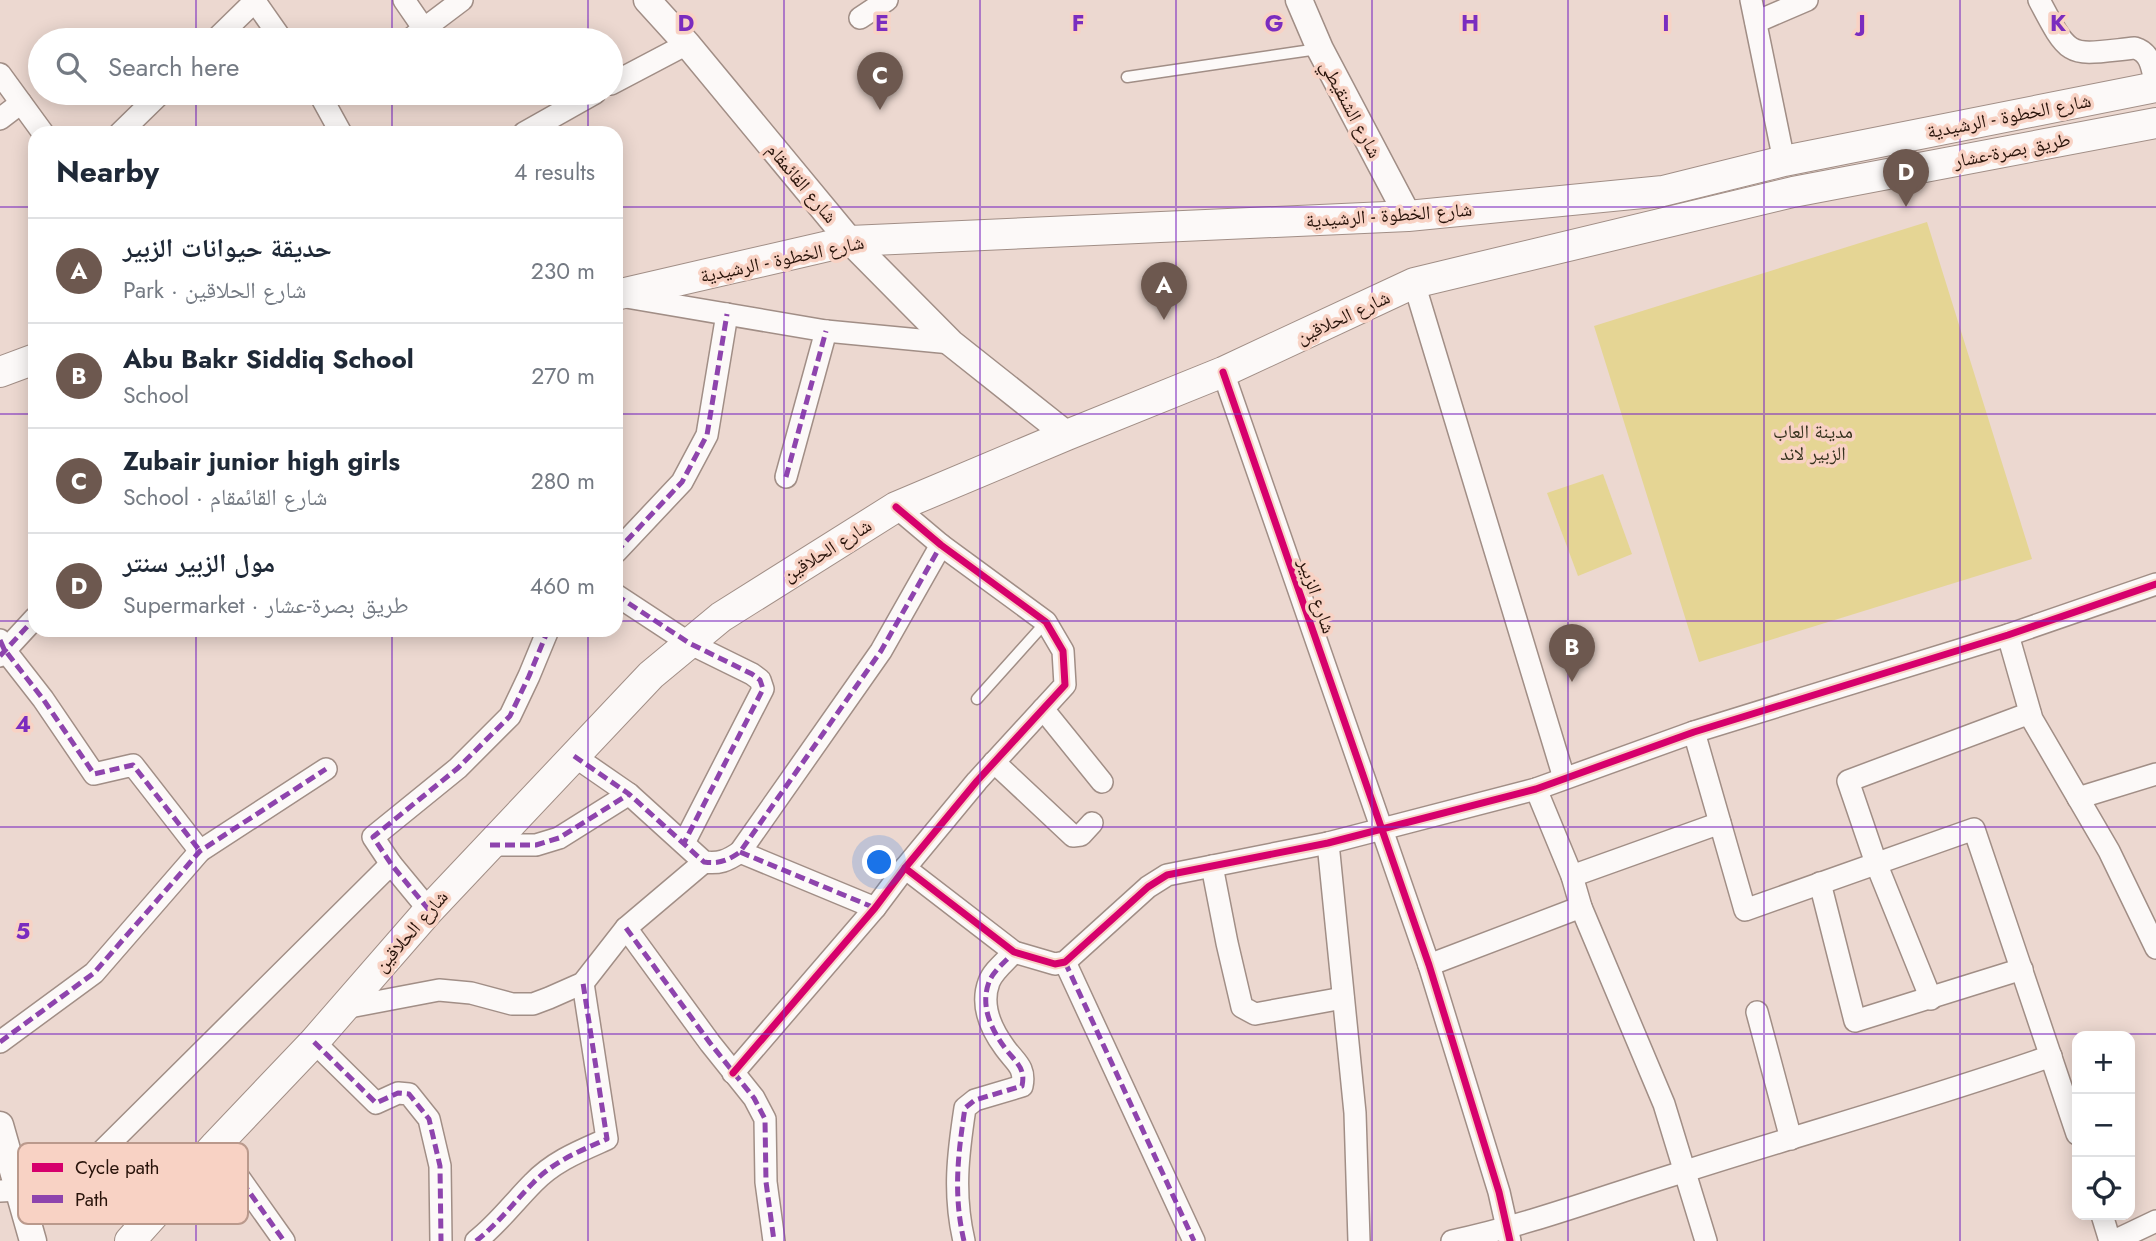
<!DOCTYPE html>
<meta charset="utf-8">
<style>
:root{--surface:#fff;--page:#f6f6f7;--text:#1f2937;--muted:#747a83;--line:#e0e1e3;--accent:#6d584f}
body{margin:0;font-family:Jost,"Noto Naskh Arabic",sans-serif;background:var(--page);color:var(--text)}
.controls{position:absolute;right:21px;bottom:21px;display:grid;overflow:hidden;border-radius:14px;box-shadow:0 4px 18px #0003}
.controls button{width:63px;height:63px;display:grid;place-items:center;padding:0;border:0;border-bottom:2px solid var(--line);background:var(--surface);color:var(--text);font:35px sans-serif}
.you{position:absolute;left:880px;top:863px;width:24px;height:24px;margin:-18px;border:5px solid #fff;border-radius:50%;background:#1a73e8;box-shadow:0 0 0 10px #1a73e833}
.badge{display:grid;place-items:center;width:46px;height:46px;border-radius:50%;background:var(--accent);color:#fff;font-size:23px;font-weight:700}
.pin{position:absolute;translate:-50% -58px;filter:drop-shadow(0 2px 4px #0008)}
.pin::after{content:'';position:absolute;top:37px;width:24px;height:21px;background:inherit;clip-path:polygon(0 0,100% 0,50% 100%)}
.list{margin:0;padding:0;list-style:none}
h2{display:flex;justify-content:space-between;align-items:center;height:91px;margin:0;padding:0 28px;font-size:30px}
h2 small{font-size:23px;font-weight:400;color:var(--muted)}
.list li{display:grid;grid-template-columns:46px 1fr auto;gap:21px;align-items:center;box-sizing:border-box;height:105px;padding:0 28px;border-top:2px solid var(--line)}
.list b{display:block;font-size:26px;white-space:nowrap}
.list p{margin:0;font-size:23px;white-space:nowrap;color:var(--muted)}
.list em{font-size:23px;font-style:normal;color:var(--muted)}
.icon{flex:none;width:38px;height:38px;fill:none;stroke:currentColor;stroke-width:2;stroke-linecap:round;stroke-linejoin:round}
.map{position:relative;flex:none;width:2156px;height:1241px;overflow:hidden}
.search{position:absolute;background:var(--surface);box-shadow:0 4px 18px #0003;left:28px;top:28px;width:595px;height:77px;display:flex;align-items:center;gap:18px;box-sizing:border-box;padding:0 24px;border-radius:38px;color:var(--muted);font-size:26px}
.panel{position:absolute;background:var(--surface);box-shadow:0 4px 18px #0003;left:28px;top:126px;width:595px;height:511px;border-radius:21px}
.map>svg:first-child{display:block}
</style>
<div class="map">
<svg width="2156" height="1241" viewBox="0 0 2156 1241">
<rect width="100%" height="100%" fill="#ecd8d0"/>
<g fill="#e5d594">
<polygon points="1927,222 2032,559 1699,662 1594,326"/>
<polygon points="1603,474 1632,554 1578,576 1547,493"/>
</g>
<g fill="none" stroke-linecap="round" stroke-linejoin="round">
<defs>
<g id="service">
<polyline points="1127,77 1318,49"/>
<polyline points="977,699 1046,622"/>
</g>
<g id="minor">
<polyline points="254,0 282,40"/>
<polyline points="404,0 424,29"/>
<polyline points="1751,0 1784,161"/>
<path d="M2039,0C2071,61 2068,55 2135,48C2152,53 2152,70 2156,86"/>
<polyline points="860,18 887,0"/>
<polyline points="1756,22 1807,0"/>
<polyline points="215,40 256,0"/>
<polyline points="409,40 462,0"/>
<polyline points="0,74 43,133"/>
<polyline points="611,84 687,44"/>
<polyline points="319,93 341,133"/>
<polyline points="0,119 21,103"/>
<polyline points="120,133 161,93"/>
<polyline points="524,133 595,93"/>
<polyline points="1414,283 1564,778"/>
<polyline points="626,297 826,331 951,343"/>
<polyline points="1223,372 1429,965 1499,1192 1510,1241"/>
<polyline points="786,477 826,331"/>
<polyline points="616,552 682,482 707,435 727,314"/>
<polyline points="616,595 689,643 752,674 760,680 763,689 684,843"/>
<polyline points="2008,635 2032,719 2109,851 2156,948"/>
<polyline points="0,640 4,649 43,699 94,774 133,765 200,851"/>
<polyline points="0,656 35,618"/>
<polyline points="1043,709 1102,782"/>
<polyline points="1694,732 1745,910 1974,829 2077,1134"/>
<path d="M574,756L629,794L704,862C719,864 727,861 740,852L881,651L941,545"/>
<polyline points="994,762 1073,836 1081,835 1092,823"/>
<polyline points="1536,789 1572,876 1581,907 1664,1104 1706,1241"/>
<polyline points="2078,798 2156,774"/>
<polyline points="1328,843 1355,1113 1359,1241"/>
<polyline points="490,845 536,845 559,838 629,794"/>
<polyline points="740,852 875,908"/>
<polyline points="1212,866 1227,943 1242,1007 1255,1014 1343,998"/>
<polyline points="905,868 1014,952 1055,964 1065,962 1148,887 1167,875 1328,843 1536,789 1694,732 2008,635 2156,584"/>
<polyline points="1572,876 1720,823"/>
<polyline points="1820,883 1855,1021 2022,969"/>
<polyline points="429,910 391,864 373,837 458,768 510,716 529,676 548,630"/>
<polyline points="626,928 710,1043 754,1098 765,1119 766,1182 774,1241"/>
<polyline points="1065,962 1194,1241"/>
<polyline points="1429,965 1581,907"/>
<polyline points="1931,999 1876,863 1848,781 2030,713"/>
<polyline points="344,1008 439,990 471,993 512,1004 533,1004 549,998 583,983 626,928 704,862"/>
<polyline points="1757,1012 1791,1139"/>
<polyline points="0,1042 94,973 200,851 326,769"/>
<polyline points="314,1042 376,1103 398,1093 409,1094 429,1119 440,1166 441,1241"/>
<polyline points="733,1073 875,908 905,868 977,781 1065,685 1063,651 1046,622 941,545 896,507"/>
<polyline points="216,1145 284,1241"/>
<polyline points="0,1191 20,1190 80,1173 391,864"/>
<polyline points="2102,1215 2110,1241"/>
<path d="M476,1241C498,1224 514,1202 533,1183C554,1161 580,1151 607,1139L583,983"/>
<path d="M964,1241C953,1194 958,1154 965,1108L975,1100L1022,1086C1026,1067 1015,1062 1005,1048C991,1029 980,1006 989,982C993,971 1006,961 1014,952"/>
<path d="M1452,1241C1532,1224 1607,1195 1686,1171C1808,1132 1931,1098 2051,1056"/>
<polyline points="2114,1241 2156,1221"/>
</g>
<g id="tertiary">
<polyline points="647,0 687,44 850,241 951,343 1067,435"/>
<polyline points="1299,0 1320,49 1408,216"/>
<polyline points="0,1125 33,1241"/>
</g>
<g id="secondary">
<polyline points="616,295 850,241 1408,216 1663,191 1784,161 2156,87"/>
<polyline points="0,372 35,359"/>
<polyline points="130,1241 216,1145 314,1042 429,910 651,675 721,617 896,507 1067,435 1223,372 1414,283 1793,192 2156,123"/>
</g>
</defs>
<use href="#service" stroke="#a18e86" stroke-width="13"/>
<use href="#minor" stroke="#a18e86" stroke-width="24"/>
<use href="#tertiary" stroke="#a18e86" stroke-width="29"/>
<use href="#secondary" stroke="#a18e86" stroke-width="32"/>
<use href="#service" stroke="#fcf9f8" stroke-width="10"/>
<use href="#minor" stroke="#fcf9f8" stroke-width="21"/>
<use href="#tertiary" stroke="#fcf9f8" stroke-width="26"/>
<use href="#secondary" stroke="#fcf9f8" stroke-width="30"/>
<g stroke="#8e44ad" stroke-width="5" stroke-dasharray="10 5" stroke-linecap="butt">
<polyline points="786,477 826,331"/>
<polyline points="616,552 682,482 707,435 727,314"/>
<polyline points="616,595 689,643 752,674 760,680 763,689 684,843"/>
<polyline points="0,640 4,649 43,699 94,774 133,765 200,851"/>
<polyline points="0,656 35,618"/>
<path d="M574,756L629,794L704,862C719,864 727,861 740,852L881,651L941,545L946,548"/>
<polyline points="490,845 536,845 559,838 629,794"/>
<polyline points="740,852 875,908"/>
<polyline points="429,910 391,864 373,837 458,768 510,716 529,676 548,630"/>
<polyline points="626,928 710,1043 754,1098 765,1119 766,1182 774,1241"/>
<polyline points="1065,962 1194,1241"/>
<polyline points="0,1042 94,973 200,851 326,769"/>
<polyline points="314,1042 376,1103 398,1093 409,1094 429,1119 440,1166 441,1241"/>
<polyline points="216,1145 284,1241"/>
<path d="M476,1241C498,1224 514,1202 533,1183C554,1161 580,1151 607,1139L583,983"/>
<path d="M964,1241C953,1194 958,1154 965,1108L975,1100L1022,1086C1026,1067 1015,1062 1005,1048C991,1029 980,1006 989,982C993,971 1006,961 1014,952"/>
</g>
<defs>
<g id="cycleway">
<polyline points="1223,372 1429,965 1499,1192 1510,1241"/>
<polyline points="905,868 1014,952 1055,964 1065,962 1148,887 1167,875 1328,843 1536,789 1694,732 2008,635 2156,584"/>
<polyline points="733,1073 875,908 905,868 977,781 1065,685 1063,651 1046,622 941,545 896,507"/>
</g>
</defs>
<use href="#cycleway" stroke="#f8d2c4" stroke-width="11"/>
<use href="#cycleway" stroke="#d6006c" stroke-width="7"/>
</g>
<path fill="none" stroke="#7b2cbf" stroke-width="2" stroke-opacity="0.55" d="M196,0V40M392,0V40M588,0V40M784,0V1241M980,0V1241M1176,0V1241M1372,0V1241M1568,0V1241M1764,0V1241M1960,0V1241M196,93V133M392,93V133M588,93V133M0,207H35M616,207H2156M0,414H35M616,414H2156M0,621H35M616,621H2156M196,630V1241M392,630V1241M588,630V1241M0,827H2156M0,1034H2156"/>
<g text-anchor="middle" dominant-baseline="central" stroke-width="7" stroke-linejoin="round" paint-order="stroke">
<g font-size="19" fill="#28130a" stroke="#f8d2c4">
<text transform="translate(1351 109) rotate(62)">شارع الشنقيطي</text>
<text transform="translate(2009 116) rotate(-11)">شارع الخطوة - الرشيدية</text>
<text transform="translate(2012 150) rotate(-11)">طريق بصرة-عشار</text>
<text transform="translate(802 183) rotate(50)">شارع القائمقام</text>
<text transform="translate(1389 215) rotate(-4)">شارع الخطوة - الرشيدية</text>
<text transform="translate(782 259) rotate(-12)">شارع الخطوة - الرشيدية</text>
<text transform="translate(1343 317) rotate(-25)">شارع الحلاقين</text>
<text transform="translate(827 550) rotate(-32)">شارع الحلاقين</text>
<text transform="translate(1317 596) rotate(71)">شارع الزبير</text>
<text transform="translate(411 931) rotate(-49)">شارع الحلاقين</text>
</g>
<g font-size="19" fill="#34311c" stroke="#f8d2c4">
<text x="1813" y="431">مدينة العاب<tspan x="1813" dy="22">الزبير لاند</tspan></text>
</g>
</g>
<rect x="18" y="1143" width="230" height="81" rx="10" fill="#f8d2c4" stroke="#ba998c" stroke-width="2"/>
<rect x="32" y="1163" width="31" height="9" fill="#d6006c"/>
<rect x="32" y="1195" width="31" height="8" fill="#8e44ad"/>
<g font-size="19" fill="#28130a">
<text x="75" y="1174">Cycle path</text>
<text x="75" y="1206">Path</text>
</g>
<g font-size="23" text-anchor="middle" font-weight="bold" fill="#7b2cbf" stroke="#f8d2c4" stroke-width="7" stroke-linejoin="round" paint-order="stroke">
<text x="686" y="31">D</text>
<text x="882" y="31">E</text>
<text x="1078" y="31">F</text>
<text x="1274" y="31">G</text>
<text x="1470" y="31">H</text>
<text x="1666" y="31">I</text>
<text x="1862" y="31">J</text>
<text x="2058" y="31">K</text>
<text x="23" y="732">4</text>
<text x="23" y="939">5</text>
</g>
</svg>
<div class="controls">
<button>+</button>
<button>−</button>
<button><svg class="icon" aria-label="locate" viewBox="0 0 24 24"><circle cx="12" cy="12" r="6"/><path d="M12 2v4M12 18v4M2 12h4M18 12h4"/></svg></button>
</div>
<div class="you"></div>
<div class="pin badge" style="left:1164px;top:320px">A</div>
<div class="pin badge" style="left:1572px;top:682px">B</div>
<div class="pin badge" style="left:880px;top:110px">C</div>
<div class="pin badge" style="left:1906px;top:207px">D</div>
<div class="search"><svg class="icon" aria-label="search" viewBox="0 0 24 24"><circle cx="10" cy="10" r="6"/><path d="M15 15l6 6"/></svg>Search here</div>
<section class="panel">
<h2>Nearby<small>4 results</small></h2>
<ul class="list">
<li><span class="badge">A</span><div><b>حديقة حيوانات الزبير</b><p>Park · شارع الحلاقين</p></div><em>230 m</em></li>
<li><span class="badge">B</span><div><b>Abu Bakr Siddiq School</b><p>School</p></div><em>270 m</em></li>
<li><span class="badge">C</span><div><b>Zubair junior high girls</b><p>School · شارع القائمقام</p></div><em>280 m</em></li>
<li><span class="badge">D</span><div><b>مول الزبير سنتر</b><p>Supermarket · طريق بصرة-عشار</p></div><em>460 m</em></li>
</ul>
</section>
</div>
